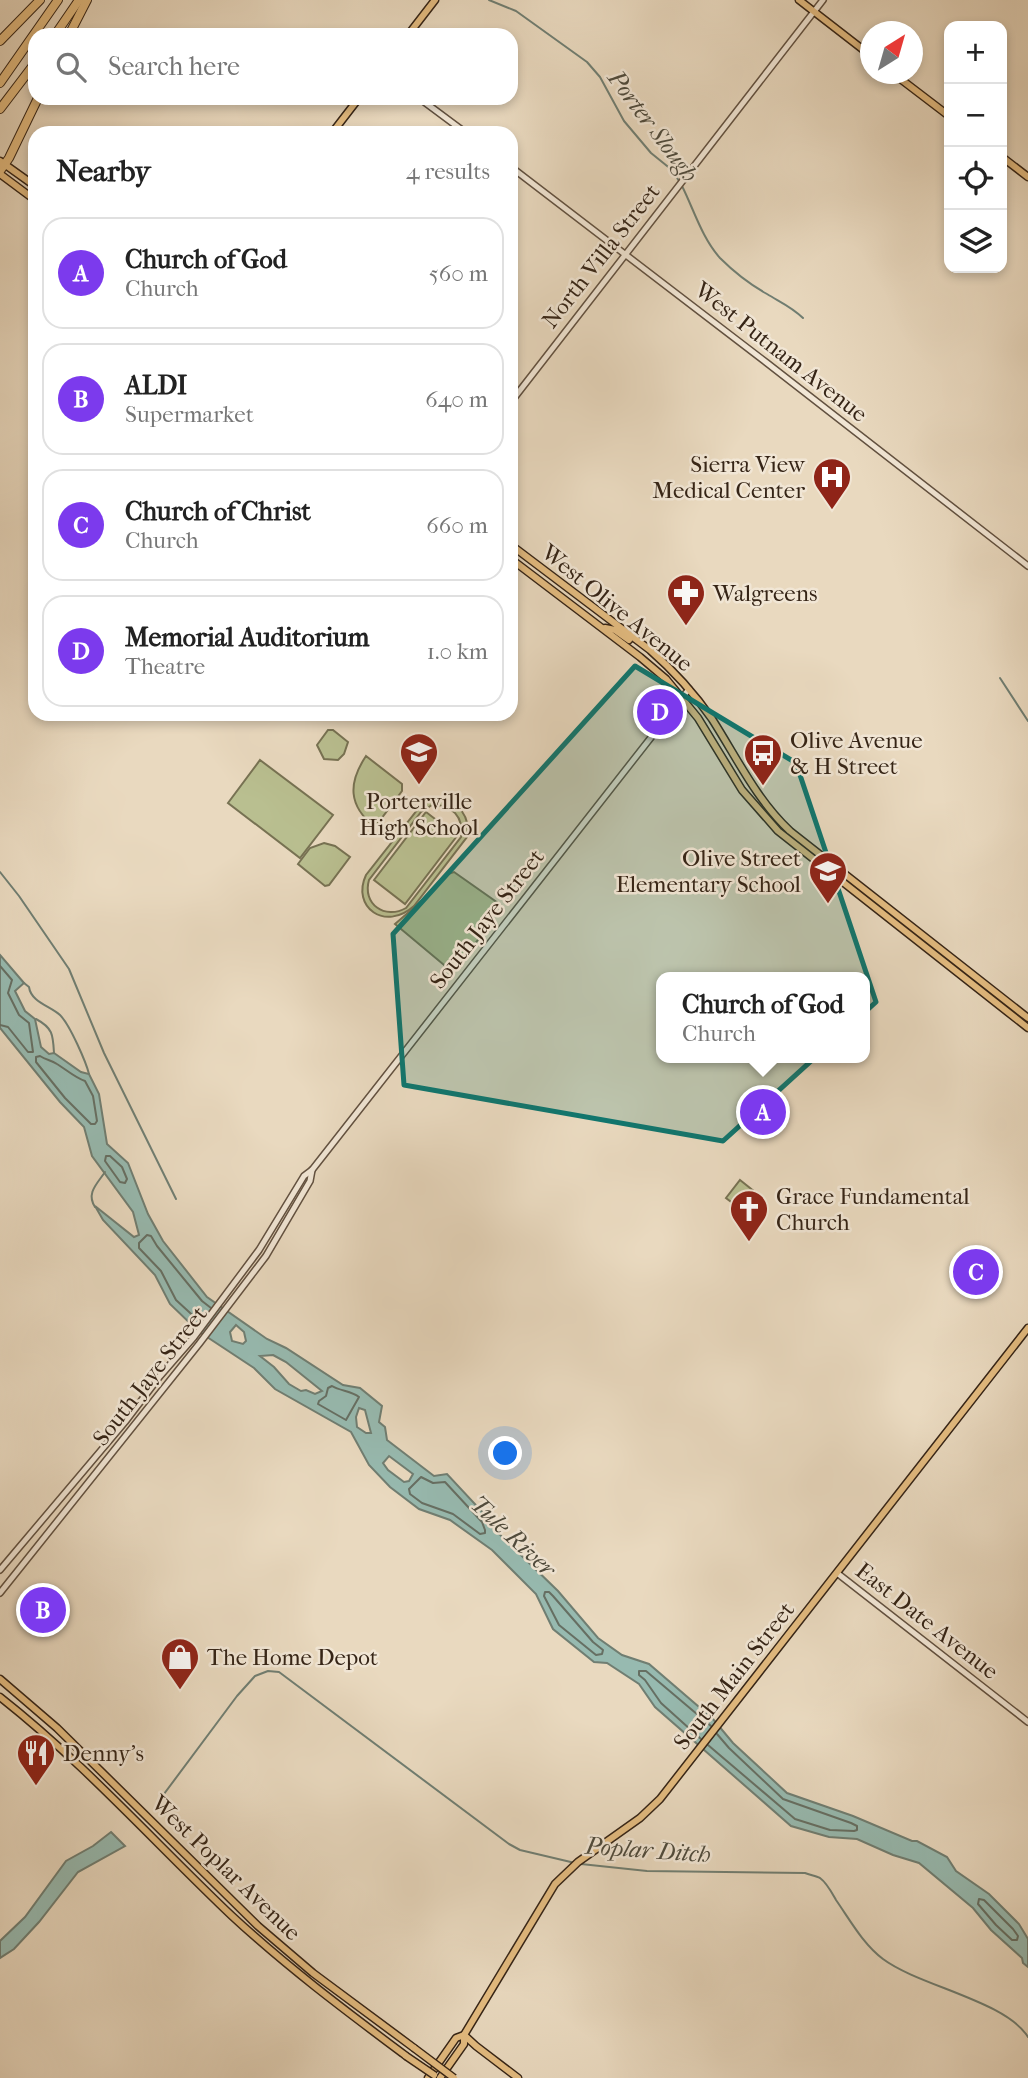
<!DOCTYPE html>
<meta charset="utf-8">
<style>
:root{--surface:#fff;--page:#f2f2f2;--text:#222;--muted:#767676;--line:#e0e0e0;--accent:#7c3aed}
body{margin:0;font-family:"IM FELL French Canon",serif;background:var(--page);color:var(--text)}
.controls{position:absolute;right:21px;top:21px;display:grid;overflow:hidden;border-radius:14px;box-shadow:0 4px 10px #0003}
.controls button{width:63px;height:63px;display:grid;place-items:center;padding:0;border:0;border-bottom:2px solid var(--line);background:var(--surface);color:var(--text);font:35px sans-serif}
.compass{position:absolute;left:860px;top:21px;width:63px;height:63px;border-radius:50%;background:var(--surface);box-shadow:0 4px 10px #0003;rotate:37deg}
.you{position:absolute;left:506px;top:1454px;width:24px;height:24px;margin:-18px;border:5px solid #fff;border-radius:50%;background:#1a73e8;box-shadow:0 0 0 10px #1a73e833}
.badge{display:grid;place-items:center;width:46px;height:46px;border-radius:50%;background:var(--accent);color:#fff;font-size:23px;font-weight:700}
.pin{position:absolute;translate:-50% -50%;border:4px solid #fff;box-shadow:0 2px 7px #0006}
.popup{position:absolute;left:656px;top:972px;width:214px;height:91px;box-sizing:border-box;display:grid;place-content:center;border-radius:14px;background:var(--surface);filter:drop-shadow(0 2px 5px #0005);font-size:23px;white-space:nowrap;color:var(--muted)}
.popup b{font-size:26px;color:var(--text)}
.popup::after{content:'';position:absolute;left:50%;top:100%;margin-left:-14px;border:14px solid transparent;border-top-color:var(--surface)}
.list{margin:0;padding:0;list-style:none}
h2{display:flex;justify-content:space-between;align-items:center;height:91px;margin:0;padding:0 28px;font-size:30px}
h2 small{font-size:23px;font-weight:400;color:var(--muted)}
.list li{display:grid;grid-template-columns:46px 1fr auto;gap:21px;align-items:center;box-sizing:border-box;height:112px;margin:0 14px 14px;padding:0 14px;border:2px solid var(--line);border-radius:21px}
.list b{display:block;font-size:26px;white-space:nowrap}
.list p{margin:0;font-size:23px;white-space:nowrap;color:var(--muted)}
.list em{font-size:23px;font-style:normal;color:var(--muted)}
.icon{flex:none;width:38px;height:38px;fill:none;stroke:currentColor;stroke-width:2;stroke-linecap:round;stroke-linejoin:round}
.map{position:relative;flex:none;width:1028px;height:2078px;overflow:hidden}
.search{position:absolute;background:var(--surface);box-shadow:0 4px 10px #0003;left:28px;top:28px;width:490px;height:77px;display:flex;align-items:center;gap:18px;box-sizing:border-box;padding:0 24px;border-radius:21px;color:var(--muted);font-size:26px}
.panel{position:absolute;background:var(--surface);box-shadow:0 4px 10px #0003;left:28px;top:126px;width:490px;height:595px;border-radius:21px}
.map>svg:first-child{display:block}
</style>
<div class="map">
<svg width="1028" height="2078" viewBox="0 0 1028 2078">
<rect width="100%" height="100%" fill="#e9d9bf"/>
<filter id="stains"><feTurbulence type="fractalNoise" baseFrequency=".00286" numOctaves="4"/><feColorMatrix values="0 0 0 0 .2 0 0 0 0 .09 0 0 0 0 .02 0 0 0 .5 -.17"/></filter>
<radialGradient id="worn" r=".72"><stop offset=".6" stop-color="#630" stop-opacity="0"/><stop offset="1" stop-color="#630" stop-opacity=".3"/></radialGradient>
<g fill="#b9bf90" stroke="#777253" stroke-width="2" fill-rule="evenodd">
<polygon points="328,730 333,730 348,742 344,754 338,760 324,759 317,745"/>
<path d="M366,756L402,784V791L375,827C348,806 348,783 366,756Z"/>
<polygon points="260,760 333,815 300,858 228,803"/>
<path d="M439,798C459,802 471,817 467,837L414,906C385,932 351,907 366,875L418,809L428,800ZM432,805C452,804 464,817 461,837L406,908C385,920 362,904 369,880L421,812Z"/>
<polygon points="426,812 457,836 405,904 374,880"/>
<polygon points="324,843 335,846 350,857 329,885 325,886 298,864 310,848"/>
<polygon points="454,872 498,903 484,922 488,927 455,969 450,970 395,924 424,899 445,875"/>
<polygon points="740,1180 760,1196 747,1214 726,1198"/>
</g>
<g fill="#97bab0" stroke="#707e72" stroke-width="2" fill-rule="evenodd">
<path d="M0,955L24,983L15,991L25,1011L35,1019L41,1047L49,1054L54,1053L81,1072L89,1074L99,1094L107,1144L128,1163L148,1214L163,1241L207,1297L267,1339L286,1348L343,1385L360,1388L382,1406L379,1422L385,1427L387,1440L434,1476L447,1474L488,1518L492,1527L558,1591L598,1638L622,1655L649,1664L713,1719L733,1743L787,1793L853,1816L912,1841H917L947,1857L956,1871L989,1894L1019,1924L1028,1939V1967L1023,1963L1022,1958L991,1930L973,1908L919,1863L893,1855L857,1839L829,1837L791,1826L655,1707L639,1684L607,1663L594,1662L553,1629L536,1594L492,1550L450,1520L419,1509L390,1487L369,1465L351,1432L275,1389L254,1368L198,1331L170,1304L155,1275L103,1220L95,1206L134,1237L139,1235L133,1212L92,1156L84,1127L60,1102L0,1028ZM236,1325L244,1332L246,1341L243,1344L232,1341L230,1332ZM273,1355L286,1362L322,1391L315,1394L306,1390L301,1391L289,1384L274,1367L260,1356ZM359,1408L365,1410L371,1433H366L357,1427L356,1417ZM389,1456L413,1474L409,1481L404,1482L388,1470L383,1463Z"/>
<polygon points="111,1832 125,1846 78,1872 39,1922 14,1949 0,1958 0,1941 25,1917 66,1861 93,1846"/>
</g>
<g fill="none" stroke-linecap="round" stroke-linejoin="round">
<g stroke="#666f63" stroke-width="2">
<polyline points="0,966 12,980 8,993 19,1015 29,1023 33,1052 28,1052 8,1027 0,1025"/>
<path d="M40,1056C46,1060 51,1060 57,1064C67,1070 74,1077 85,1081L93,1096L97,1121L95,1124H91L65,1098L36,1062V1057Z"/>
<polygon points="106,1156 110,1156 122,1167 127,1179 125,1183 120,1182 105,1161"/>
<polyline points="200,1322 176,1300 161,1271 139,1248 139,1243 147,1235 151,1236 157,1246 202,1301 211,1308"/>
<path d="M332,1386C340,1391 352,1391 359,1397L346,1420L318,1404L319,1401L326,1396L328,1388Z"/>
<polygon points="421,1477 433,1483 445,1482 482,1522 485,1530 485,1533 480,1534 453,1514 422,1503 410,1494 409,1489"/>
<polygon points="545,1592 549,1592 553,1596 593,1642 603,1650 602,1654 596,1655 559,1625 544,1596"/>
<polyline points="701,1739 661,1703 645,1680 639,1675 639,1671 646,1671 711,1726"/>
<polyline points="708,1745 795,1819 830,1830 854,1831 857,1830 857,1826 851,1823 783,1799 729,1748 717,1734"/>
<polygon points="979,1899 984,1900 1013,1929 1018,1936 1017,1940 1012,1940 996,1925 978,1904"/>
</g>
<g stroke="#707e72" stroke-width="2">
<polyline points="489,0 516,11 587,62 600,77 624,121 651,153 672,170 679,181"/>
<path d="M682,186C694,210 702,238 720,258C733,271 751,285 767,294C780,302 792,307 803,318"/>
<polyline points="1000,678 1028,721"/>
<polyline points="0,872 19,896 69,969 104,1053 176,1199"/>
<path d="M24,983L29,987C31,1002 50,1006 60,1015C70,1025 86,1062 89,1074"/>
<path d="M36,1019C53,1028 53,1035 54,1053"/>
<path d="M95,1207C86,1193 97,1184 105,1172"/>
<polyline points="158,1802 237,1696 255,1676 268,1671 279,1672 509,1844 520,1850 575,1863"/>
<path d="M581,1864L647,1871L805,1873C810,1875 816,1876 820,1878C827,1883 832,1893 836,1900C850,1920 863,1944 883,1959C919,1986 1006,2001 1028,2037"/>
</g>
<defs>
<g id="minor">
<polyline points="419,98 466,133"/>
<polyline points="511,167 767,363 1028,566"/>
<polyline points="511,402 823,0"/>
<polyline points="0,1570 125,1422 160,1376 194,1337 259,1250 304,1176 312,1170 689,689"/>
<polyline points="837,1573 1028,1722"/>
<polyline points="0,1593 199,1344 266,1256 310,1181 312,1170"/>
</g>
<g id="major">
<polyline points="799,0 870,55"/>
<polyline points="408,35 435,0"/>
<polyline points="894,74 949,116"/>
<polyline points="332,133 359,98"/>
<polyline points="1002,157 1028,177"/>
<polyline points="0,161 35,186"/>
<polyline points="0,174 35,200"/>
<path d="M511,545L650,650C674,671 694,693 712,719C737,758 756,799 790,831L1028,1018"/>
<polyline points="511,559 640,657 666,679 698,718 742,790 778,831 1028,1028"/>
<polyline points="605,628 615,630 629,640"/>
<polyline points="0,1679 57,1728 258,1926 313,1973 414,2048"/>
<path d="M0,1697C84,1763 155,1843 232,1916C287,1967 346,2011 406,2056"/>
<polyline points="464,2035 476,2046 518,2078"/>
<polyline points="428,2078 456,2038 464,2035 555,1884 578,1862 640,1818 660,1799 1028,1328"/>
<polyline points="440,2078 464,2044 464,2035"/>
</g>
<g id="highway">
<polyline points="55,35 79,0"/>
<polyline points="69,35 87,0"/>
<polyline points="0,41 40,0"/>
<polyline points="0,83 58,0"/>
<polyline points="0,109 35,63"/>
<polyline points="0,171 9,158 38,98"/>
</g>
</defs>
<use href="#minor" stroke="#625140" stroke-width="8"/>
<use href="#major" stroke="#352416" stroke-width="9"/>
<use href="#highway" stroke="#352416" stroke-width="10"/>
<use href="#minor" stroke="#f1e6d5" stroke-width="5"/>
<use href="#major" stroke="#e4bc80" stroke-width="6"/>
<use href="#highway" stroke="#e4bc80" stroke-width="8"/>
<defs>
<g id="major-bridge">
<polyline points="414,2048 454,2078"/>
<polyline points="406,2056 434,2075"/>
</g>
</defs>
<use href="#major-bridge" stroke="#352416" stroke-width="9" stroke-linecap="butt"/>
<use href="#major-bridge" stroke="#e4bc80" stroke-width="6"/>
</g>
<path fill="#0f766e" fill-opacity="0.2" stroke="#0f766e" stroke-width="5" stroke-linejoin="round" d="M635,666L796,763L876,1002L723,1141L404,1085L393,934Z"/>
<defs>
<symbol id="hospital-pin" viewBox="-11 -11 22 30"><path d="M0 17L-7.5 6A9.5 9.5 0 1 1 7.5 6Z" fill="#8f2418" stroke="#f1e6d5"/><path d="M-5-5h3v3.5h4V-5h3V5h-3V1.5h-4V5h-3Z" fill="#fff"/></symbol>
<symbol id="pharmacy-pin" viewBox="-11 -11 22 30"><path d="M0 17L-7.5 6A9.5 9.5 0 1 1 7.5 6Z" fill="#8f2418" stroke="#f1e6d5"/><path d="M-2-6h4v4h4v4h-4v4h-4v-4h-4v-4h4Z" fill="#fff"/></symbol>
<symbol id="school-pin" viewBox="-11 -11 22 30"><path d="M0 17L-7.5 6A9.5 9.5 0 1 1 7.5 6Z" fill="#8f2418" stroke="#f1e6d5"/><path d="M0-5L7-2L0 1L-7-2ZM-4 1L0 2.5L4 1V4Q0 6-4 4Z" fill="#fff"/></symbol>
<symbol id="bus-pin" viewBox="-11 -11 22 30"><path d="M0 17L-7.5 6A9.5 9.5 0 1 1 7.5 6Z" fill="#8f2418" stroke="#f1e6d5"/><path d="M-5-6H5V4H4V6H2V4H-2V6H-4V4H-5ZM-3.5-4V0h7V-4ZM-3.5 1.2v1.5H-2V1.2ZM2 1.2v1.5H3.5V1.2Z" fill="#fff"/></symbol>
<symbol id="church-pin" viewBox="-11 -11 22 30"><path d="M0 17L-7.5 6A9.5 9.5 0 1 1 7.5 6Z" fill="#8f2418" stroke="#f1e6d5"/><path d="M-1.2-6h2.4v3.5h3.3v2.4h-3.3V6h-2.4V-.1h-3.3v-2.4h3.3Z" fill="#fff"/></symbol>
<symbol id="shop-pin" viewBox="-11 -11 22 30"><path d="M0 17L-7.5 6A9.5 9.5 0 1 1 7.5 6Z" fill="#8f2418" stroke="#f1e6d5"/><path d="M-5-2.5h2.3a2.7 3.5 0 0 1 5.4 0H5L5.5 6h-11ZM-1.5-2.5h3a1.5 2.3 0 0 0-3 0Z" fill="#fff"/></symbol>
<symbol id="restaurant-pin" viewBox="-11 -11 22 30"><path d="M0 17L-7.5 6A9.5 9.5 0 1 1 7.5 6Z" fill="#8f2418" stroke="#f1e6d5"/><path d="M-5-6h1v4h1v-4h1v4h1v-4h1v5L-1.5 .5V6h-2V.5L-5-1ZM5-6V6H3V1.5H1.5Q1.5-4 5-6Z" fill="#fff"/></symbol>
</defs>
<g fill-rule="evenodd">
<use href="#hospital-pin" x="810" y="455" width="44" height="60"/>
<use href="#pharmacy-pin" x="664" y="571" width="44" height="60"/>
<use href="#school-pin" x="397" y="730" width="44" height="60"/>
<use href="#bus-pin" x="741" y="731" width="44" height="60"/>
<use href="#school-pin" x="806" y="849" width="44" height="60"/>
<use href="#church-pin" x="727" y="1187" width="44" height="60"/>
<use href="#shop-pin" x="158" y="1635" width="44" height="60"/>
<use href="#restaurant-pin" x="14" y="1731" width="44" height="60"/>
</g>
<g text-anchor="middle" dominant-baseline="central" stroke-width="5" stroke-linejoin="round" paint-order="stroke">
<g font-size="23" fill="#352416" stroke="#f1e6d5">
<text transform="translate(601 256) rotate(-52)">North Villa Street</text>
<text transform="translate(781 352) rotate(38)">West Putnam Avenue</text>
<text transform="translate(617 608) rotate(39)">West Olive Avenue</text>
<text transform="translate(487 919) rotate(-52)">South Jaye Street</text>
<text transform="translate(150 1376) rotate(-52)">South Jaye Street</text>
<text transform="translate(927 1621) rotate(38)">East Date Avenue</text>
<text transform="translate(734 1676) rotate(-52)">South Main Street</text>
<text transform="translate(226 1868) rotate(44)">West Poplar Avenue</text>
</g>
<g font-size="23" fill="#352416" stroke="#f1e6d5" text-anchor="start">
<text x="805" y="464" text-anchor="end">Sierra View<tspan x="805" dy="26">Medical Center</tspan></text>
<text x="713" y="593">Walgreens</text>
<text x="790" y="740">Olive Avenue<tspan x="790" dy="26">&amp; H Street</tspan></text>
<text x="419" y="801" text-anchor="middle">Porterville<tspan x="419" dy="26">High School</tspan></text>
<text x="801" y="858" text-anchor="end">Olive Street<tspan x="801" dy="26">Elementary School</tspan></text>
<text x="776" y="1196">Grace Fundamental<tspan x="776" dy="26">Church</tspan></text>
<text x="207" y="1657">The Home Depot</text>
<text x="63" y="1753">Denny's</text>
</g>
<g font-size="24" font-style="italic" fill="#4e4a3c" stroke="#f1e6d5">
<text transform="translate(653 126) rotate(53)">Porter Slough</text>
<text transform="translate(513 1536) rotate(43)">Tule River</text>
<text transform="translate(648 1850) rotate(4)">Poplar Ditch</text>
</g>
</g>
<rect width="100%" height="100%" filter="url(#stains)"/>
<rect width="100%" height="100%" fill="url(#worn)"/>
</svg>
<div class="controls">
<button>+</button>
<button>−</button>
<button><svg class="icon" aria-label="locate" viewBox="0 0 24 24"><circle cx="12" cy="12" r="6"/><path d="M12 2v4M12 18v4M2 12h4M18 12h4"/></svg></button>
<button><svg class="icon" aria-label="layers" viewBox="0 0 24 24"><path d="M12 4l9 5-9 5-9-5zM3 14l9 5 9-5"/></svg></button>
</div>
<svg class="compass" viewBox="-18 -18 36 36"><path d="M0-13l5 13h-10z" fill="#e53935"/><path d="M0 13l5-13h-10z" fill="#767676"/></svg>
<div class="you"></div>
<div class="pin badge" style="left:763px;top:1112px">A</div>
<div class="popup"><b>Church of God</b>Church</div>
<div class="pin badge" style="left:43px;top:1610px">B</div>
<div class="pin badge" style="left:976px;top:1272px">C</div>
<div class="pin badge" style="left:660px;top:712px">D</div>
<div class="search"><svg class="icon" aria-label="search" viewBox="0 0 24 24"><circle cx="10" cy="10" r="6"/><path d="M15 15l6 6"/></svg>Search here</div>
<section class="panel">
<h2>Nearby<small>4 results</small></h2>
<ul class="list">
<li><span class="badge">A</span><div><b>Church of God</b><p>Church</p></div><em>560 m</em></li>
<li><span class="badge">B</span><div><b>ALDI</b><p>Supermarket</p></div><em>640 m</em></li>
<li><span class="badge">C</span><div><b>Church of Christ</b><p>Church</p></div><em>660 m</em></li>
<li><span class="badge">D</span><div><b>Memorial Auditorium</b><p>Theatre</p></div><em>1.0 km</em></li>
</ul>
</section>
</div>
